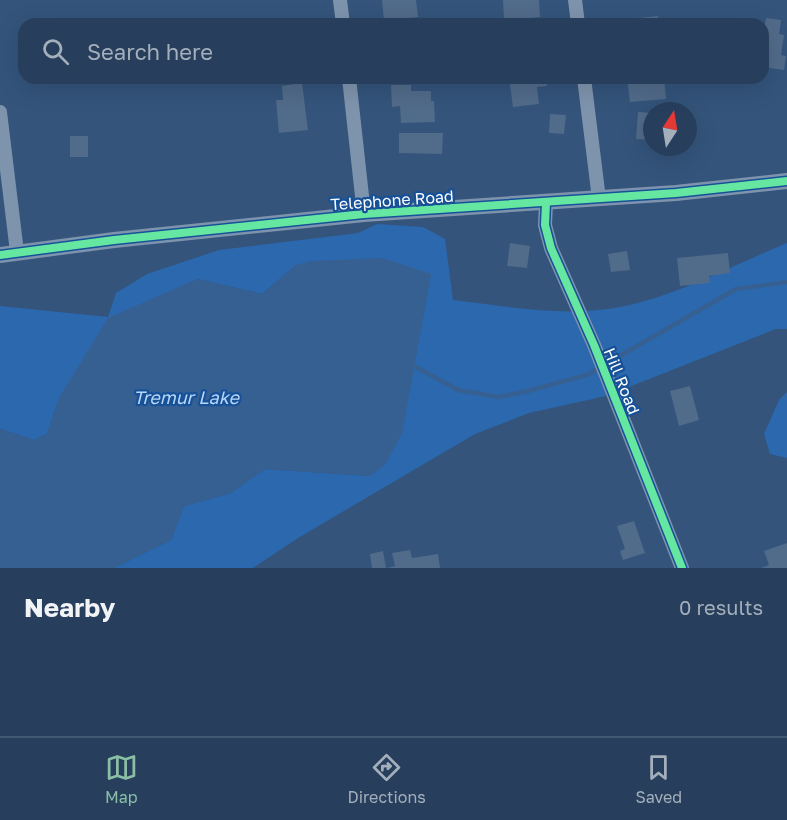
<!DOCTYPE html>
<style>
:root{--surface:#273f5c;--page:#2f4662;--text:#f1f3f6;--muted:#a4afbb;--line:#435872;--accent:#8abfa5}
body{margin:0;font-family:"Golos Text",sans-serif;background:var(--page);color:var(--text)}
.compass{position:absolute;left:643px;top:102px;width:54px;height:54px;border-radius:50%;background:var(--surface);box-shadow:0 6px 24px #0002;rotate:12deg}
.list{margin:0;padding:0;list-style:none}
h2{display:flex;justify-content:space-between;align-items:center;height:78px;margin:0;padding:0 24px;font-size:26px}
h2 small{font-size:20px;font-weight:400;color:var(--muted)}
.icon{flex:none;width:33px;height:33px;fill:none;stroke:currentColor;stroke-width:2;stroke-linecap:round;stroke-linejoin:round}
.map{position:relative;flex:none;width:787px;height:568px;overflow:hidden}
.search{position:absolute;background:var(--surface);box-shadow:0 6px 24px #0002;left:18px;right:18px;top:18px;height:66px;display:flex;align-items:center;gap:15px;box-sizing:border-box;padding:0 21px;border-radius:18px;color:var(--muted);font-size:22px}
.sheet{height:168px;background:var(--surface)}
nav{display:flex;justify-content:space-around;align-items:center;box-sizing:border-box;height:84px;border-top:2px solid var(--line);background:var(--surface);font-size:16px;color:var(--muted)}
nav a{display:grid;justify-items:center;gap:3px}
nav .on{color:var(--accent)}
.map>svg:first-child{display:block}
</style>
<div class="map">
<svg width="787" height="568" viewBox="0 0 787 568">
<rect width="100%" height="100%" fill="#34547b"/>
<g fill="#2b68ae">
<path d="M377,224L423,227L445,239L453,300C504,306 557,316 608,309C668,301 731,266 787,243V329H776L606,396L529,413L475,434L298,538L253,568H114L171,540L184,506L231,493L265,469L370,476L414,366L431,274L296,265L262,294L197,279L60,396L47,434L34,440L0,429V306L108,317L116,293L147,274L219,250L358,233Z"/>
<polygon points="787,392 787,458 770,454 764,434 779,400"/>
</g>
<polygon fill="#376092" points="383,258 431,274 402,434 385,465 370,476 265,469 231,493 184,506 171,540 114,568 0,568 0,429 34,440 47,434 60,396 108,318 197,279 262,294 296,265 311,261"/>
<g fill="none" stroke-linecap="round" stroke-linejoin="round">
<polyline stroke="#376092" stroke-width="4.5" points="414,366 458,390 499,397 528,391 587,375 736,289 787,282"/>
</g>
<g fill="#516b8a">
<polygon points="382,0 416,0 418,17 384,20"/>
<polygon points="503,0 539,0 540,17 504,20"/>
<polygon points="658,16 659,24 620,24 619,20"/>
<polygon points="766,18 781,20 779,34 784,35 781,55 786,56 784,70 763,67 763,38"/>
<polygon points="509,78 546,78 547,86 537,87 539,104 513,107"/>
<polygon points="627,78 664,78 666,99 630,102"/>
<polygon points="302,83 308,130 279,133 276,100 283,100 282,86"/>
<polygon points="391,85 411,85 411,91 431,91 431,101 434,101 435,122 401,123 400,106 392,107"/>
<polygon points="638,112 652,113 652,140 636,139"/>
<polygon points="550,114 566,115 564,134 549,133"/>
<polygon points="399,133 443,133 442,154 399,153"/>
<rect x="70" y="136" width="18" height="21"/>
<polygon points="510,243 530,246 527,268 507,266"/>
<polygon points="627,251 630,270 611,272 608,254"/>
<polygon points="728,253 730,273 709,276 710,283 680,286 677,258"/>
<polygon points="690,386 699,420 679,426 670,391"/>
<polygon points="634,521 645,553 623,560 620,551 625,549 617,526"/>
<polygon points="787,543 787,568 761,568 769,565 764,551"/>
<polygon points="410,550 412,558 438,554 440,568 387,568 395,566 392,553"/>
<polygon points="383,551 386,568 372,568 370,554"/>
</g>
<g fill="none" stroke-linecap="round" stroke-linejoin="round">
<g stroke="#7e94ad" stroke-width="14">
<polyline points="340,0 343,24"/>
<polyline points="575,0 578,24"/>
<polyline points="349,78 364,214"/>
<polyline points="584,78 599,199"/>
<polyline points="0,112 17,252"/>
<polyline points="546,203 545,225 551,248 594,345 682,568"/>
</g>
<polyline stroke="#7e94ad" stroke-width="16" points="0,255 114,240 364,214 676,193 787,181"/>
<defs>
<g id="cycleway">
<polyline points="546,203 545,225 551,248 594,345 682,568"/>
<polyline points="0,255 114,240 364,214 676,193 787,181"/>
</g>
</defs>
<use href="#cycleway" stroke="#175198" stroke-width="11"/>
<use href="#cycleway" stroke="#66e7a1" stroke-width="8"/>
</g>
<g text-anchor="middle" dominant-baseline="central" stroke-width="4.5" stroke-linejoin="round" paint-order="stroke">
<g font-size="16" fill="#fff" stroke="#175198">
<text transform="translate(392 200) rotate(-4)">Telephone Road</text>
<text transform="translate(622 381) rotate(68)">Hill Road</text>
</g>
<g font-size="18" font-style="italic" fill="#b7d6f8" stroke="#175198">
<text x="186" y="397">Tremur Lake</text>
</g>
</g>
</svg>
<svg class="compass" viewBox="-18 -18 36 36"><path d="M0-13l5 13h-10z" fill="#e53935"/><path d="M0 13l5-13h-10z" fill="#a4afbb"/></svg>
<div class="search"><svg class="icon" aria-label="search" viewBox="0 0 24 24"><circle cx="10" cy="10" r="6"/><path d="M15 15l6 6"/></svg>Search here</div>
</div>
<section class="sheet">
<h2>Nearby<small>0 results</small></h2>
<ul class="list">
</ul>
</section>
<nav>
<a class="on"><svg class="icon" aria-label="map" viewBox="0 0 24 24"><path d="M3 6l6-2 6 2 6-2v14l-6 2-6-2-6 2zM9 4v14M15 6v14"/></svg>Map</a>
<a><svg class="icon" aria-label="directions" viewBox="0 0 24 24"><path d="M12 3l9 9-9 9-9-9zM9 14v-3h6M13 9l2 2-2 2"/></svg>Directions</a>
<a><svg class="icon" aria-label="saved" viewBox="0 0 24 24"><path d="M7 4h10v16l-5-4-5 4z"/></svg>Saved</a>
</nav>
